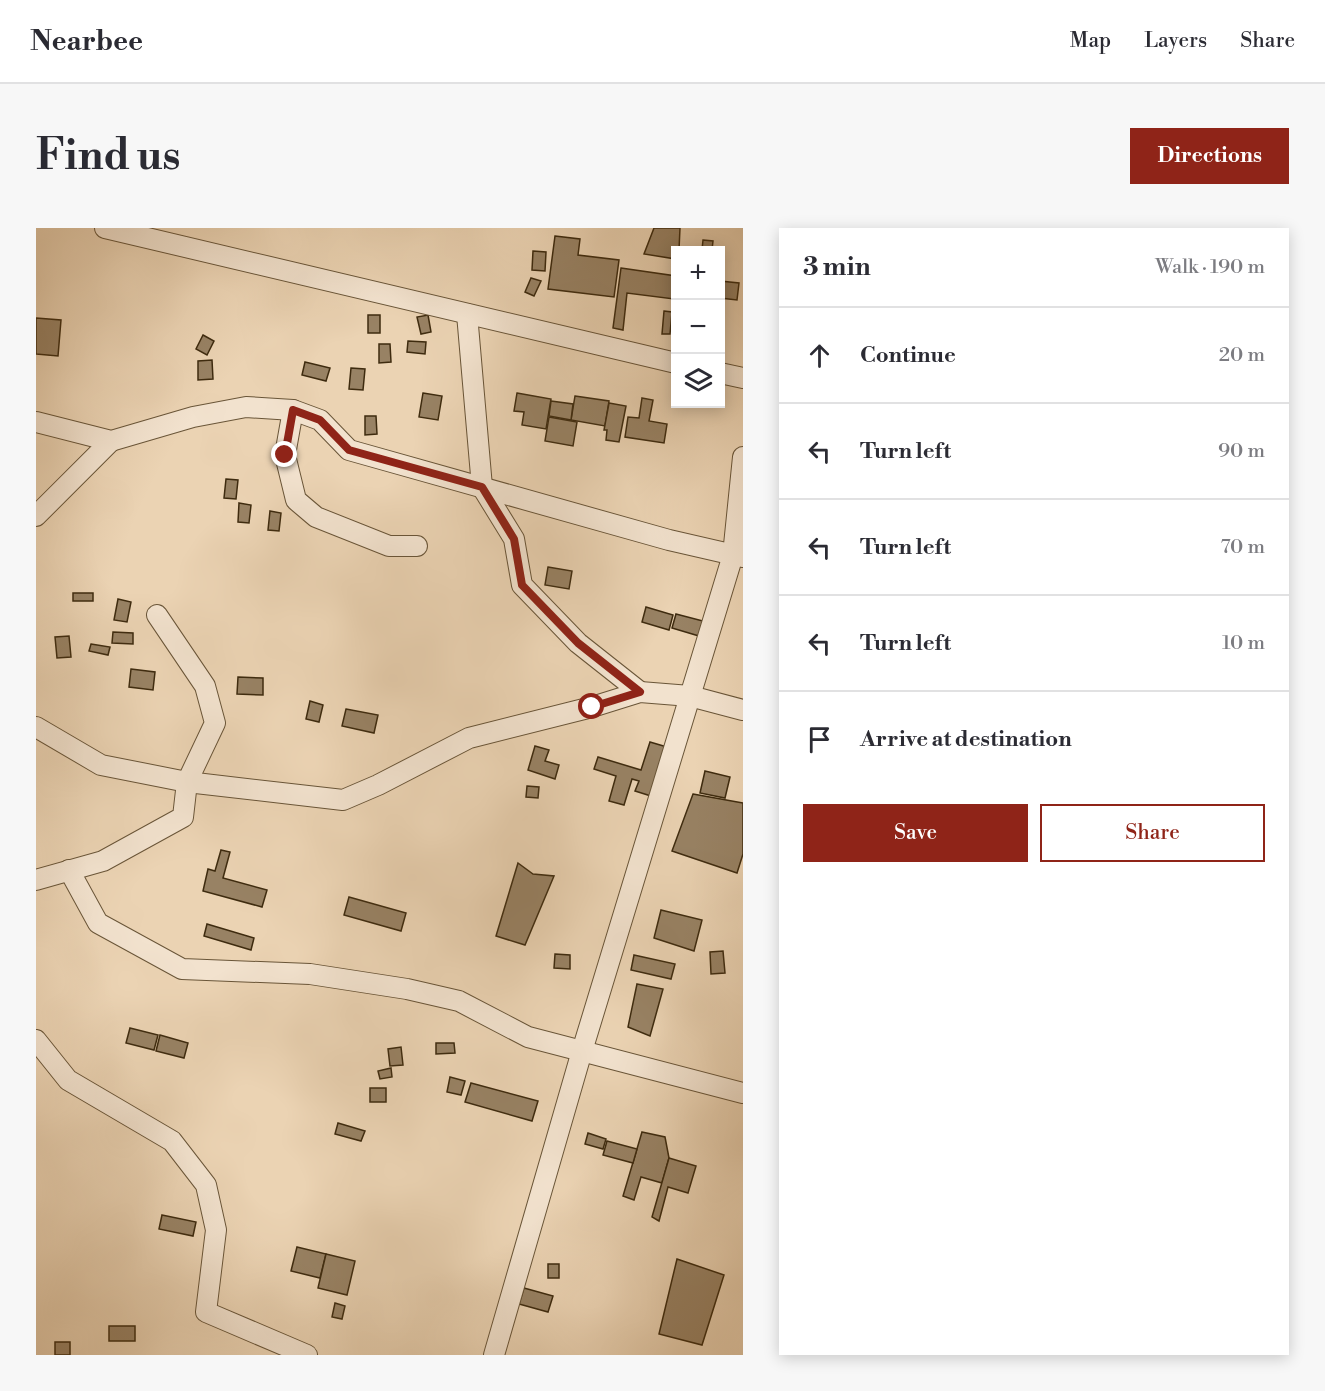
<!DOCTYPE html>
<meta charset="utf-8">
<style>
:root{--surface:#fff;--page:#f7f7f7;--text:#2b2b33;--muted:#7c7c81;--line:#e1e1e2;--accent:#8f2418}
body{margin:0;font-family:"Libre Bodoni",serif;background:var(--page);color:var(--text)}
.controls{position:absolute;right:18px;top:18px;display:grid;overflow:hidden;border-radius:0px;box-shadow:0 3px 15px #0003}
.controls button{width:54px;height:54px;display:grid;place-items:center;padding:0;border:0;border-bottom:2px solid var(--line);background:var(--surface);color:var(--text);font:30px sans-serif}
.stop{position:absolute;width:18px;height:18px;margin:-14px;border:4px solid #8f2418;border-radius:50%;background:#fff}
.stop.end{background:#8f2418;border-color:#fff;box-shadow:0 2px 6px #0008}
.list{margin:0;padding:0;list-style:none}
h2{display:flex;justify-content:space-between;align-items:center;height:78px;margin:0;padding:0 24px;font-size:26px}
h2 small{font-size:20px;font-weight:400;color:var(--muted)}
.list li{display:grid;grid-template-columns:39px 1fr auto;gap:18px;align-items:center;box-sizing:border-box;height:96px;padding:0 24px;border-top:2px solid var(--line)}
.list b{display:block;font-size:22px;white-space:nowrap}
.list em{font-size:20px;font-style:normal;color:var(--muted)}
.actions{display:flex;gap:12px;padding:18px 24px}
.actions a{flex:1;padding:14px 0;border:2px solid var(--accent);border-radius:0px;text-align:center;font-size:21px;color:var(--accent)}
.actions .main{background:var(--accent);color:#fff}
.icon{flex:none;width:33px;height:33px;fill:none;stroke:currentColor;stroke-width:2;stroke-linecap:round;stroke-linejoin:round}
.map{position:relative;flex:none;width:707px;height:1127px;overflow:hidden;border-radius:0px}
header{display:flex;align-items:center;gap:36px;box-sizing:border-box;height:84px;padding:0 30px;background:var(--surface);border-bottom:2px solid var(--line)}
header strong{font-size:28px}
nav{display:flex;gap:33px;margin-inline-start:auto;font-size:21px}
.intro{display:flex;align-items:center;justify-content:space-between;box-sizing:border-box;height:144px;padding:0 36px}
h1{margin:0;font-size:42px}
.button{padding:15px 27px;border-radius:0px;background:var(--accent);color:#fff;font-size:21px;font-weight:700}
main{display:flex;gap:36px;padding:0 36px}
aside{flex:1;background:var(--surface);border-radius:0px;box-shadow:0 3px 15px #0003}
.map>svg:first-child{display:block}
</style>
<header>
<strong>Nearbee</strong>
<nav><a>Map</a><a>Layers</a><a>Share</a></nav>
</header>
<div class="intro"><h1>Find us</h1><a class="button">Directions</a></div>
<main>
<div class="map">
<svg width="707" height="1127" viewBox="0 0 707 1127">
<rect width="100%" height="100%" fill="#ebd3b3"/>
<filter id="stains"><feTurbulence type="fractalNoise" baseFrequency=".00333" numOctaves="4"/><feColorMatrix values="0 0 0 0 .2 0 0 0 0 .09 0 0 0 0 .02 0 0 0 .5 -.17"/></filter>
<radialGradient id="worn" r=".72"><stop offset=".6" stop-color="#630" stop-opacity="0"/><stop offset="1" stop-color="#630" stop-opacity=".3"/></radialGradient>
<g fill="#988264" stroke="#3e2b0f" stroke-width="1.5">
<polygon points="618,0 644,0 643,22 640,22 640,31 608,26"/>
<polygon points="519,8 544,11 542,27 583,32 578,69 512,61"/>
<polygon points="667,12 677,13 676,22 666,22"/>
<polygon points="497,23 510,24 509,43 496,42"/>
<polygon points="585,40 640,48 638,71 591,65 587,102 577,100"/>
<polygon points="495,50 505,53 498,68 489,64"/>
<polygon points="684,53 703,55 701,72 684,70"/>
<polygon points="628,83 636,84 634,106 626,106"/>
<rect x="332" y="87" width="12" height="18"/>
<polygon points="392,87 395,104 385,106 381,89"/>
<polygon points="0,90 25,92 22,128 0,126"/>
<polygon points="167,107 178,113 171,127 160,121"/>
<polygon points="372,113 390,114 389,126 371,124"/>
<polygon points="343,116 354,116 355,134 343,135"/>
<polygon points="176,132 177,151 162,152 162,133"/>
<polygon points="269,134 294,140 290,153 266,147"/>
<polygon points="315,140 329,141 327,162 313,161"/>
<polygon points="387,165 406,168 402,192 383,189"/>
<polygon points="481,165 515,171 510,201 486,197 488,184 478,183"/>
<polygon points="539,168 573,173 569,198 535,192"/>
<polygon points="606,170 617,172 613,193 631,196 628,215 589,209 592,189 603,190"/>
<polygon points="515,173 537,176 535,192 513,188"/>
<polygon points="573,175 590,178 583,214 570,212 571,202 568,202"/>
<polygon points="329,188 340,188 341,206 329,207"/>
<polygon points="513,189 541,194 537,218 509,213"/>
<polygon points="190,251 202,252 200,271 188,270"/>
<polygon points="203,275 215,277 213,295 202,294"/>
<polygon points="234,283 245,285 243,303 232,302"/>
<polygon points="512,339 536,343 533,361 509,357"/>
<rect x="37" y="365" width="20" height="8"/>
<polygon points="82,371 95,374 91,394 78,392"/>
<polygon points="610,379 637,387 633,402 606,394"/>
<polygon points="640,386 667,393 663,408 636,400"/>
<polygon points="77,404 97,405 97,416 76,415"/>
<polygon points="33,408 35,429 21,430 19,409"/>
<polygon points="55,416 74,419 72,427 53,423"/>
<polygon points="95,441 119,444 117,462 93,459"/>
<polygon points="202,449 227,450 227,467 201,466"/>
<polygon points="274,473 287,477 283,494 270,491"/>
<polygon points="310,481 342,487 338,505 306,498"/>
<polygon points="614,514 631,519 615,568 599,563 603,553 596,551 588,577 573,573 580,548 558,541 562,529 605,542"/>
<polygon points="499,518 513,522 509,533 523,537 519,551 492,542"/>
<polygon points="669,543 694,549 689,570 664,565"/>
<polygon points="491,558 503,559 502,570 490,569"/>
<polygon points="657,566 707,575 707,626 701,645 636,623"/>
<polygon points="185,622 194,624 187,650 231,662 226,679 167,663 172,641 179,643"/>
<polygon points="482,635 497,646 518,648 489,717 460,708"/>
<polygon points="313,669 370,685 365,703 308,687"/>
<polygon points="625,682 666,692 658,723 618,710"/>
<polygon points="171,696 218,710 215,722 168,708"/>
<polygon points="687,723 689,745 675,746 674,724"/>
<polygon points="519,726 534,727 534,741 518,740"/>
<polygon points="598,727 639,736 635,751 595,742"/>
<polygon points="601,756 627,761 614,808 592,799"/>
<polygon points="94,800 122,807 118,822 90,815"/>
<polygon points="124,807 152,815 148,830 120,823"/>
<polygon points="400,815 418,815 419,825 400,826"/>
<polygon points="365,819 367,837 354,838 352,821"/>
<polygon points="355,840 356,849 344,851 342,843"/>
<polygon points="414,849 429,853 425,867 411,864"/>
<polygon points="435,855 502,873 496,893 429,874"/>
<rect x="334" y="860" width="16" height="14"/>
<polygon points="302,895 329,903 325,913 299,906"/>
<polygon points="606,904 629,909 633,930 626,955 605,949 598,972 587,968"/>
<polygon points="552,905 570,911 567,921 549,916"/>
<polygon points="571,913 601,921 597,935 567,927"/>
<polygon points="633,930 660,938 652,965 632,959 623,993 616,989"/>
<polygon points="126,987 160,994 157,1008 123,1001"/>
<polygon points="261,1019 290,1026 284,1050 255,1043"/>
<polygon points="290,1026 319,1033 311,1067 282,1060"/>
<polygon points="641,1031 688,1047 666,1117 623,1106"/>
<rect x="512" y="1036" width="11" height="14"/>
<polygon points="488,1060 517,1068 512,1084 483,1076"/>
<polygon points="299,1075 309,1078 306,1091 296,1089"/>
<rect x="73" y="1098" width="26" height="15"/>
<rect x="19" y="1114" width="15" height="13"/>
</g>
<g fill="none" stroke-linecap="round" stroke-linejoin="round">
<defs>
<g id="street">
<polyline points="69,0 640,135"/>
<polyline points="431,86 446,259 478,311 486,357 542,415 604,464"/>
<polyline points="684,145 707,150"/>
<polyline points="257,182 249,227 260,272 280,289 353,318 381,318"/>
<polyline points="0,194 75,213 157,189 210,179 257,182 284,192 313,222 633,312 707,329"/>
<polyline points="0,288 75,213"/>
<polyline points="0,499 65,537 151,554 307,572 342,557 433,510 556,479 604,464 654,468 707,482"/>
<polyline points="33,642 62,695 146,741 274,746 371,761 423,773 492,809 707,865"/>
<polyline points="0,652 67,633 147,589 151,554 179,495 169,458 121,387"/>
<polyline points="0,812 32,852 136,913 170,957 180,1002 170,1084 271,1127"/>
<polyline points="458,1127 546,823 697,327 707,229"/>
</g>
</defs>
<use href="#street" stroke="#695538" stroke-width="22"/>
<use href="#street" stroke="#f2e2ce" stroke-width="20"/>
</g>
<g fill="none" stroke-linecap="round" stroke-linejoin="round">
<polyline stroke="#8f2418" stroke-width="8" points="249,227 257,182 284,192 313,222 446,259 478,311 486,357 542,415 604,464 556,479"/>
</g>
<rect width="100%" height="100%" filter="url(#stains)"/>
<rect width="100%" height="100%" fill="url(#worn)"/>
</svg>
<div class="controls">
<button>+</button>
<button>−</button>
<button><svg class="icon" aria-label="layers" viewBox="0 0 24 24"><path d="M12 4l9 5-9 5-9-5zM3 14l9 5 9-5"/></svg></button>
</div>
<div class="stop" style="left:556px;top:479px"></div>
<div class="stop end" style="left:249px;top:227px"></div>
</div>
<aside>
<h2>3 min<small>Walk · 190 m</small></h2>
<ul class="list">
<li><svg class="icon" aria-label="ahead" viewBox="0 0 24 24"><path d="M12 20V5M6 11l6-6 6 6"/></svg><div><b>Continue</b></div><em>20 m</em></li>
<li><svg class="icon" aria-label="left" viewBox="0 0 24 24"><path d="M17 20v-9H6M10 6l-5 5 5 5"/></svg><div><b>Turn left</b></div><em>90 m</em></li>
<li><svg class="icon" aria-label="left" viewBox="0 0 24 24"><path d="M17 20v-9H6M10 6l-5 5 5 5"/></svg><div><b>Turn left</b></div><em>70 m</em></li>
<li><svg class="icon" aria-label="left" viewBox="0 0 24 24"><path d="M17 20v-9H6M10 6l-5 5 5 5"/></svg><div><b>Turn left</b></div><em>10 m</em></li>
<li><svg class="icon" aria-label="arrive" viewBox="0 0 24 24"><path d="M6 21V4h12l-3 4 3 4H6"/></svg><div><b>Arrive at destination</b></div></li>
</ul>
<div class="actions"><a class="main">Save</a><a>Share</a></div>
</aside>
</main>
